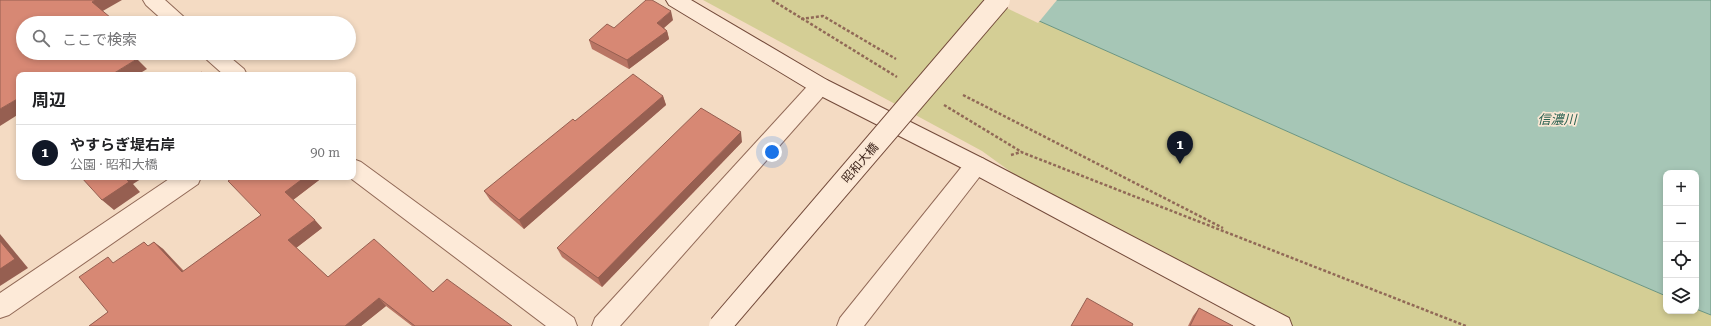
<!DOCTYPE html>
<html lang="ja">
<meta charset="utf-8">
<style>
:root{--surface:#fff;--page:#f6f6f6;--text:#202124;--muted:#757577;--line:#e0e0e0;--accent:#111827}
body{margin:0;font-family:"Roboto Serif","Noto Sans JP",serif;background:var(--page);color:var(--text)}
.controls{position:absolute;right:12px;bottom:12px;display:grid;overflow:hidden;border-radius:8px;box-shadow:0 2px 6px #0003}
.controls button{width:36px;height:36px;display:grid;place-items:center;padding:0;border:0;border-bottom:1px solid var(--line);background:var(--surface);color:var(--text);font:20px sans-serif}
.you{position:absolute;left:772px;top:152px;width:14px;height:14px;margin:-10px;border:3px solid #fff;border-radius:50%;background:#1a73e8;box-shadow:0 0 0 6px #1a73e833}
.badge{display:grid;place-items:center;width:26px;height:26px;border-radius:50%;background:var(--accent);color:#fff;font-size:13px;font-weight:700}
.pin{position:absolute;translate:-50% -33px;filter:drop-shadow(0 1px 2px #0008)}
.pin::after{content:'';position:absolute;top:21px;width:14px;height:12px;background:inherit;clip-path:polygon(0 0,100% 0,50% 100%)}
.list{margin:0;padding:0;list-style:none}
h2{display:flex;justify-content:space-between;align-items:center;height:52px;margin:0;padding:0 16px;font-size:17px}
h2 small{font-size:13px;font-weight:400;color:var(--muted)}
.list li{display:grid;grid-template-columns:26px 1fr auto;gap:12px;align-items:center;box-sizing:border-box;height:56px;padding:0 16px;border-top:1px solid var(--line)}
.list b{display:block;font-size:15px;white-space:nowrap}
.list p{margin:0;font-size:13px;white-space:nowrap;color:var(--muted)}
.list em{font-size:13px;font-style:normal;color:var(--muted)}
.icon{flex:none;width:22px;height:22px;fill:none;stroke:currentColor;stroke-width:2;stroke-linecap:round;stroke-linejoin:round}
.map{position:relative;flex:none;width:1711px;height:326px;overflow:hidden}
.search{position:absolute;background:var(--surface);box-shadow:0 2px 6px #0003;left:16px;top:16px;width:340px;height:44px;display:flex;align-items:center;gap:10px;box-sizing:border-box;padding:0 14px;border-radius:22px;color:var(--muted);font-size:15px}
.panel{position:absolute;background:var(--surface);box-shadow:0 2px 6px #0003;left:16px;top:72px;width:340px;height:108px;border-radius:8px}
.map>svg:first-child{display:block}
</style>
<div class="map">
<svg width="1711" height="326" viewBox="0 0 1711 326">
<rect width="100%" height="100%" fill="#f4dbc3"/>
<polygon fill="#d4ce95" points="703,0 992,0 1401,182 1666,296 1666,311 1696,311 1696,309 1711,315 1711,326 1290,326 1018,177 982,151"/>
<polygon fill="#a6c6b6" stroke="#6b9682" points="992,0 1711,0 1711,315 1696,309 1696,173 1666,173 1666,296 1401,182"/>
<polygon fill="#f4dbc3" points="990,0 1057,0 1038,23"/>
<g fill="none" stroke-linecap="round" stroke-linejoin="round">
<defs>
<g id="street">
<polygon points="143,0 165,0 185,18 188,23 166,23 146,5"/>
<polygon points="202,53 225,53 244,69 247,75 224,75 205,58"/>
<polygon points="820,78 827,80 830,86 827,92 620,326 592,326 595,318 813,80"/>
<polygon points="976,156 984,159 987,165 984,171 864,326 837,326 840,318 968,159"/>
<polygon points="353,159 361,162 574,318 577,326 546,326 349,177 353,177"/>
<polygon points="172,177 201,177 198,184 9,315 0,318 0,293"/>
</g>
<polygon id="secondary" points="666,0 691,0 827,80 984,159 1289,318 1292,326 1256,326 968,171 813,92 669,5"/>
</defs>
<use href="#street" stroke="#916957" stroke-width="2"/>
<use href="#secondary" stroke="#734a3a" stroke-width="2"/>
<g stroke="#916957" stroke-width="2.5" stroke-dasharray="3 2" stroke-linecap="butt">
<polyline points="772,0 897,77"/>
<polyline points="801,19 823,16 896,59"/>
<polyline points="963,95 1223,228"/>
<polyline points="944,105 1020,151"/>
<polyline points="1011,155 1021,152 1466,326"/>
</g>
<use href="#street" fill="#fdead8" fill-rule="evenodd"/>
<use href="#secondary" fill="#fdead8" fill-rule="evenodd"/>
<defs>
<polyline id="secondary-bridge" points="720,326 999,0"/>
</defs>
<use href="#secondary-bridge" stroke="#734a3a" stroke-width="24" stroke-linecap="butt"/>
<use href="#secondary-bridge" stroke="#fdead8" stroke-width="22"/>
</g>
<g fill="#b97564">
<polygon points="673,20 664,28 667,31 669,39 629,69 592,49 589,40 614,28"/>
<polygon points="663,96 666,105 524,229 490,200 484,191 575,121"/>
<polygon points="742,142 602,287 562,257 557,248"/>
<polygon points="234,177 323,177 293,200 322,228 296,248 328,277 433,292 512,326 412,326 386,306 361,326 89,326 108,312 149,246 154,242 163,249 184,271 261,215"/>
<polygon points="1199,308 1233,326 1188,326 1193,316"/>
</g>
<g fill="#965f51">
<polygon points="95,0 122,0 101,12 92,2"/>
<polygon points="671,11 673,20 659,32 657,23"/>
<polygon points="667,31 669,39 629,69 627,60"/>
<polygon points="137,59 147,69 137,75 111,75"/>
<polygon points="663,96 666,105 524,229 519,220"/>
<polygon points="19,98 19,114 0,126 0,109"/>
<polygon points="741,132 742,142 602,287 598,278"/>
<polygon points="124,177 144,177 133,184 140,192 114,210 102,200"/>
<polygon points="305,177 323,177 293,200 285,192"/>
<polygon points="315,220 322,228 296,248 288,240"/>
<polygon points="0,234 28,268 0,286"/>
<polygon points="154,242 163,249 191,280 182,272"/>
<polygon points="379,298 386,306 361,326 345,326"/>
</g>
<g fill="#d78874" stroke="#965f51">
<polygon points="0,0 95,0 92,2 117,23 23,23 23,53 131,53 137,59 111,75 63,75 62,73 58,75 19,75 19,98 0,109"/>
<polygon points="646,0 652,0 671,11 657,23 667,31 627,60 589,40 607,24 614,28"/>
<polygon points="202,72 205,75 197,75"/>
<polygon points="633,74 663,96 519,220 484,191 573,119 575,121"/>
<polygon points="701,108 741,132 598,278 557,248"/>
<polygon points="81,177 124,177 129,182 102,200"/>
<polygon points="234,177 305,177 285,192 315,220 288,240 328,277 374,239 433,292 447,279 512,326 415,326 379,298 345,326 89,326 108,312 79,277 108,257 113,263 144,242 148,246 154,242 182,272 261,215 228,181"/>
<polygon points="0,241 15,259 0,269"/>
<polygon points="1087,298 1133,324 1132,326 1071,326"/>
<polygon points="1199,308 1233,326 1190,326"/>
</g>
<g text-anchor="middle" dominant-baseline="central" stroke-width="3.5" stroke-linejoin="round" paint-order="stroke">
<g font-size="12" fill="#3f261d" stroke="#fae7d4">
<text transform="translate(860 163) rotate(-49)">昭和大橋</text>
</g>
<g font-size="13" font-style="italic" fill="#2a6151" stroke="#fae7d4">
<text x="1557" y="119">信濃川</text>
</g>
</g>
</svg>
<div class="controls">
<button>+</button>
<button>−</button>
<button><svg class="icon" aria-label="locate" viewBox="0 0 24 24"><circle cx="12" cy="12" r="6"/><path d="M12 2v4M12 18v4M2 12h4M18 12h4"/></svg></button>
<button><svg class="icon" aria-label="layers" viewBox="0 0 24 24"><path d="M12 4l9 5-9 5-9-5zM3 14l9 5 9-5"/></svg></button>
</div>
<div class="you"></div>
<div class="pin badge" style="left:1180px;top:164px">1</div>
<div class="search"><svg class="icon" aria-label="search" viewBox="0 0 24 24"><circle cx="10" cy="10" r="6"/><path d="M15 15l6 6"/></svg>ここで検索</div>
<section class="panel">
<h2>周辺<small></small></h2>
<ul class="list">
<li><span class="badge">1</span><div><b>やすらぎ堤右岸</b><p>公園 · 昭和大橋</p></div><em>90 m</em></li>
</ul>
</section>
</div>
